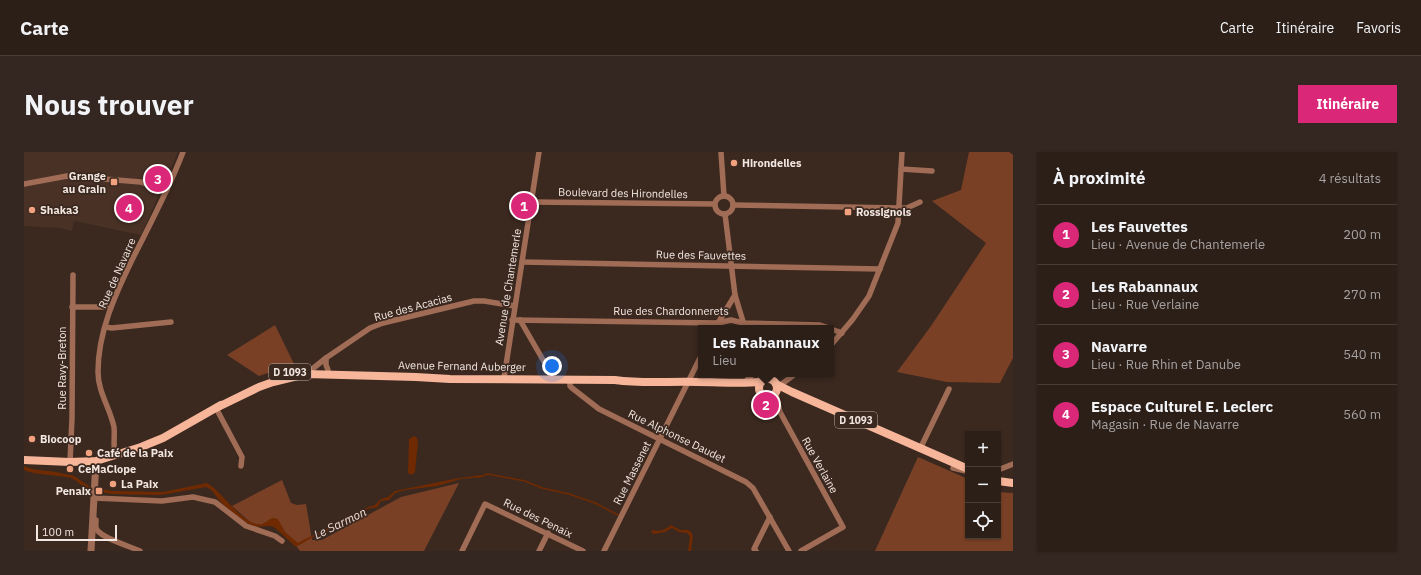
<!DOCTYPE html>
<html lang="fr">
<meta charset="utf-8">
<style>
:root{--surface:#2c1f18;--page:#342721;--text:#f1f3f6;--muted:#a6a2a2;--line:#483d37;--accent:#db2777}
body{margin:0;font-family:"IBM Plex Sans",sans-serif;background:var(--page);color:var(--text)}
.controls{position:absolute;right:12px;bottom:12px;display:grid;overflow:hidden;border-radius:0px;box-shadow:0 1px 3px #0004}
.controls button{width:36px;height:36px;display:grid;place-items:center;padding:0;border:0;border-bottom:1px solid var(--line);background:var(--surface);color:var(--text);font:20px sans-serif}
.scale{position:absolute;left:12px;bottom:10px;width:81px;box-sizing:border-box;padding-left:4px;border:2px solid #f2e6e0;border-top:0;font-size:11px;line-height:14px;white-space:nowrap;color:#f2e6e0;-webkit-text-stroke:3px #3b2920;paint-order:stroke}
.you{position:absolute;left:528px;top:214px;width:14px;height:14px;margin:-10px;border:3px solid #fff;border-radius:50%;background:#1a73e8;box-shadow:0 0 0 6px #1a73e833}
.badge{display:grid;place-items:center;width:26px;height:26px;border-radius:50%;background:var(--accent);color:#fff;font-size:13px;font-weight:700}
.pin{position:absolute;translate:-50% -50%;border:2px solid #fff;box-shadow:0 1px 4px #0006}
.popup{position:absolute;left:674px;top:173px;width:136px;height:52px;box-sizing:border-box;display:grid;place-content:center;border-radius:0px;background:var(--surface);filter:drop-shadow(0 1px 3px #0005);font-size:13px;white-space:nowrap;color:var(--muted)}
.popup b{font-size:15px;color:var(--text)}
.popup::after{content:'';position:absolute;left:50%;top:100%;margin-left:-8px;border:8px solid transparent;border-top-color:var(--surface)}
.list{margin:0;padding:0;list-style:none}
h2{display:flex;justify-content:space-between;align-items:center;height:52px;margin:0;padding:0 16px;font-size:17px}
h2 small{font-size:13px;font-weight:400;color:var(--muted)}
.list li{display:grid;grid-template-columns:26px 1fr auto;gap:12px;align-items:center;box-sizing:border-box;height:60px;padding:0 16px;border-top:1px solid var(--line)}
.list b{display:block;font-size:15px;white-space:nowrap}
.list p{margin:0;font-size:13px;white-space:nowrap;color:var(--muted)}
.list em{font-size:13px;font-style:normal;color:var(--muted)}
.icon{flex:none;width:22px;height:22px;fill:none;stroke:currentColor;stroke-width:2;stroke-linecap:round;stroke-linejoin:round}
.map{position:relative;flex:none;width:989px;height:399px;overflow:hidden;border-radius:0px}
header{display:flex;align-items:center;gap:24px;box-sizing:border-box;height:56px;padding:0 20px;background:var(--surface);border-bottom:1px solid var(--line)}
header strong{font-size:19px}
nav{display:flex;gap:22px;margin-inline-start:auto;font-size:14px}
.intro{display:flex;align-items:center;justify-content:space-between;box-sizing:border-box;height:96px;padding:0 24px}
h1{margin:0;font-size:28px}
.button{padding:10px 18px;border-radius:0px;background:var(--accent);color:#fff;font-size:14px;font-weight:700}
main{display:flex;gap:24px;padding:0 24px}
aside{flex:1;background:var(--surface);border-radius:0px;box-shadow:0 1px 3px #0004}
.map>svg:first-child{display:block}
</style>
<header>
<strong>Carte</strong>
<nav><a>Carte</a><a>Itinéraire</a><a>Favoris</a></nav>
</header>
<div class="intro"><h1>Nous trouver</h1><a class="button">Itinéraire</a></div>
<main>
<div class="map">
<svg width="989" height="399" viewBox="0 0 989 399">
<rect width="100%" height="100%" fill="#3b2920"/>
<polygon fill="#493126" points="0,0 154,0 117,83 50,69 48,79 36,76 0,74"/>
<g fill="#794025">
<polygon points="945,0 985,0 989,3 989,206 976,231 923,230 873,220 907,174 962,91 908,49 937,38"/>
<polygon points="251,173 270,212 235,224 203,203"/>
<polygon points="894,305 944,327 944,384 974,384 974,340 989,341 989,399 851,399"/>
<polygon points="258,328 267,351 273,353 282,352 288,388 298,388 377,345 435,331 400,399 276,399 250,366 237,373 227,371 208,354"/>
</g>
<g fill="#6f2a01">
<polygon points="390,284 393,286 394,290 391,320 388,323 384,321 385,287"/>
<path d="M0,314L8,317L32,320L50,324L65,334L67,336V340C61,338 55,329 47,326C31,322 14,324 0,318Z"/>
<path d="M457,323V325L437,327L413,334L381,338L371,341L365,348L357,349L353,356C346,355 338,358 336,365L330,366L298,382L289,385L272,395L250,375C241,372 237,378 225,372C220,370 198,352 195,348C191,343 189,338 182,335L136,343L88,342L76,340L77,337L89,339L139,340L183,331C200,341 216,371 237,373L248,366L254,367L261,380L274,391C284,385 294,381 305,376C314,371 324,363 334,364C337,358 345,354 351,353L357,347L364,345L371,339L430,327Z"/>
<path d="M647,373L656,378H664L667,380L669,384L667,399H664L666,384L663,381L655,380L648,376L641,380L630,382L627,380L628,378C635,380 641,378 647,373Z"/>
</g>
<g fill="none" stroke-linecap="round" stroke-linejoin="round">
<polyline stroke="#6f2a01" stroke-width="1.5" points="455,325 464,322 501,329 518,336 545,342 571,351 594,363"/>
<g stroke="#a06c55" stroke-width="5.5">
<polyline points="697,0 700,44"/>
<polyline points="877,17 908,19"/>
<polyline points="0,32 43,24 117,30 143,38"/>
<circle cx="700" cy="53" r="9"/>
<polyline points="507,50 691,52"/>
<polyline points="709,53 875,56 883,56 896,50"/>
<polyline points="701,62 711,143 721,176"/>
<polyline points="498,110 856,117"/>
<polyline points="48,155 87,155"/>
<polyline points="488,168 694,171 707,168 719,171 796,173 805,176"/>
<polyline points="496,168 526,220 527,227"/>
<polyline points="81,175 88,176 147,170"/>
<polyline points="691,176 711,143"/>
<polyline points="807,177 818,181"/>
<polyline points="807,193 829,167 845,144 874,71 878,0"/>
<polyline points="302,206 302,213 304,218"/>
<polyline points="282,222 302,206 346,176 359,171 450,149 460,149 491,154"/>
<polyline points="736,222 737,229"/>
<polyline points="741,222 746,226"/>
<polyline points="480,226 515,0"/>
<polyline points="546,227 546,234 548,236 575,257 722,330 729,336 765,399"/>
<polyline points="721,230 729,222"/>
<polyline points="754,235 771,222"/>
<polyline points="752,242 756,260 819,375 777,399"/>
<polyline points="743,246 754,258"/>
<polyline points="192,256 218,305 217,314"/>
<polyline points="896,297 925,237"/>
<path d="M91,303C89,294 91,284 90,275C86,256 74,240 74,220C74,180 91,143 108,108C126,72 145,37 159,0"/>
<polyline points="46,310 48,266 49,123"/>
<polyline points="929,316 942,319"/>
<polyline points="974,318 989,312"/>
<polyline points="70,346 138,349 169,345 191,350 222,374 251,384 258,389"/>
<path d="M72,368C72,372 71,375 73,378C80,387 105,394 116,399"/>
<polyline points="438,399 461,352 559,399"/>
<polyline points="515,399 524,381"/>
<polyline points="580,399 677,204"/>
<polyline points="732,399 730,397 746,365"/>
</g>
<polyline stroke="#a06c55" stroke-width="7" points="67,399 72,309"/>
<g stroke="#f7b69a" stroke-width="8">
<polyline points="249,224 278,218"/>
<circle cx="744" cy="236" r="9"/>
<polyline points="752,232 768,240 944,317"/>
<path d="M192,256L235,235L249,230L282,222L392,225L426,227L591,228C619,232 646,229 674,230C695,230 715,232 736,230"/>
<polyline points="0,308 46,310 72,309 117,295 139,286 197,253"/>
<polyline points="974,329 989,331"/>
</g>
</g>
<g fill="#f1a17d" stroke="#3b2920" stroke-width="1.5">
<circle cx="710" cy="11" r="4"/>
<rect x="86" y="26" width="8" height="8" rx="2"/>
<circle cx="8" cy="58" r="4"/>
<rect x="820" y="56" width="8" height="8" rx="2"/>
<circle cx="8" cy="287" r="4"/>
<circle cx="65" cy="301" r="4"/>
<circle cx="46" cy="317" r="4"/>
<circle cx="89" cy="332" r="4"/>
<rect x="71" y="335" width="8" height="8" rx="2"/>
</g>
<g text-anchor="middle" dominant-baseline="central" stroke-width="3.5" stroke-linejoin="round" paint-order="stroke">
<g fill="#3b2920" stroke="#bbada6" stroke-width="1">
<rect x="245" y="212" width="42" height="16" rx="3"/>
<rect x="811" y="260" width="42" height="16" rx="3"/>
</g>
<g font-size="10" font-weight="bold" fill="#f2e6e0">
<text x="266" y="220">D 1093</text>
<text x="832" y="268">D 1093</text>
</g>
<g font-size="11" font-weight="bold" fill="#f2e6e0" stroke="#3b2920" text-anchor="start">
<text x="718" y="11">Hirondelles</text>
<text x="82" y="24" text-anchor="end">Grange<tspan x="82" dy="13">au Grain</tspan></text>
<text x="16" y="58">Shaka3</text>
<text x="832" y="60">Rossignols</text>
<text x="16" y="287">Biocoop</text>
<text x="73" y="301">Café de la Paix</text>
<text x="54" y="317">CeMaClope</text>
<text x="97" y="332">La Paix</text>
<text x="67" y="339" text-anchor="end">Penaix</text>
</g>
<g font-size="11" fill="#f2e6e0" stroke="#3b2920">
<text transform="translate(599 41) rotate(1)">Boulevard des Hirondelles</text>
<text transform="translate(677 103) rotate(1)">Rue des Fauvettes</text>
<text transform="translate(93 121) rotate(-66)">Rue de Navarre</text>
<text transform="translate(484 135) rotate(-81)">Avenue de Chantemerle</text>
<text transform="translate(389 155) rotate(-15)">Rue des Acacias</text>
<text x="647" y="159">Rue des Chardonnerets</text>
<text transform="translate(438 214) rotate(1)">Avenue Fernand Auberger</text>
<text transform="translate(38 216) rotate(-90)">Rue Ravy-Breton</text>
<text transform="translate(653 284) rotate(26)">Rue Alphonse Daudet</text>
<text transform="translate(796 313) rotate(61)">Rue Verlaine</text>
<text transform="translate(608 321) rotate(-63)">Rue Massenet</text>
<text transform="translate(514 366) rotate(26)">Rue des Penaix</text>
</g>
<g font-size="12" font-style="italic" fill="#f4ded5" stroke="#3b2920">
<text transform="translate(316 371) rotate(-26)">Le Sarmon</text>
</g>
</g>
</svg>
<div class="controls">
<button>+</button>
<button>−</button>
<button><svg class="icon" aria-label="locate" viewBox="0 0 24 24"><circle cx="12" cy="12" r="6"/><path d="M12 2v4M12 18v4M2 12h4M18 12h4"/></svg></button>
</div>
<div class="scale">100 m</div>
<div class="you"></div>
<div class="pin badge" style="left:500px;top:54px">1</div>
<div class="pin badge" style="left:742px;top:253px">2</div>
<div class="popup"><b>Les Rabannaux</b>Lieu</div>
<div class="pin badge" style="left:134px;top:27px">3</div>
<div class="pin badge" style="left:105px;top:56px">4</div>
</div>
<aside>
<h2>À proximité<small>4 résultats</small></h2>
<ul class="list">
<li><span class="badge">1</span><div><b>Les Fauvettes</b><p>Lieu · Avenue de Chantemerle</p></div><em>200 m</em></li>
<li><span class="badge">2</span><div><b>Les Rabannaux</b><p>Lieu · Rue Verlaine</p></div><em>270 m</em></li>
<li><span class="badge">3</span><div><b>Navarre</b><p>Lieu · Rue Rhin et Danube</p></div><em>540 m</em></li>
<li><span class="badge">4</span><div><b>Espace Culturel E. Leclerc</b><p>Magasin · Rue de Navarre</p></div><em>560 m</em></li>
</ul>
</aside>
</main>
